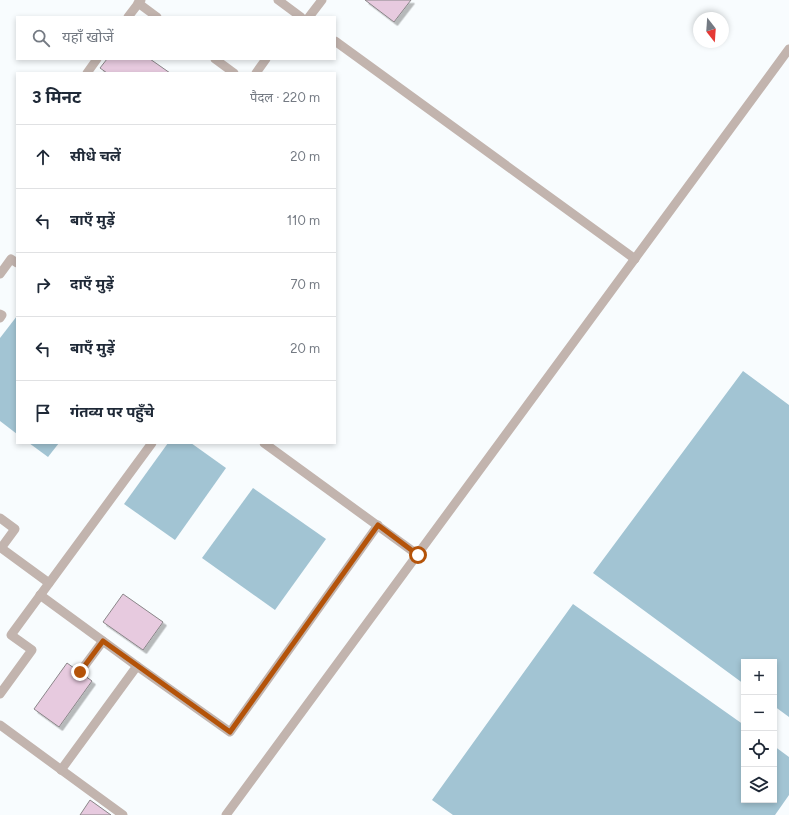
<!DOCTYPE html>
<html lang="hi">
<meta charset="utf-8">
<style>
:root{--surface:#fff;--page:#f6f6f7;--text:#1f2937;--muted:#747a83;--line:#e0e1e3}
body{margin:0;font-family:Figtree,"Noto Sans Devanagari",sans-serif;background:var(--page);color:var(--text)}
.controls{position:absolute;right:12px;bottom:12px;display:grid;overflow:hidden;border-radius:0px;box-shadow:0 2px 6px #0003}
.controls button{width:36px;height:36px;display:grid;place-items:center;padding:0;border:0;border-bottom:1px solid var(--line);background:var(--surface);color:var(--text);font:20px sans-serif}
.compass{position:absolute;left:693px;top:12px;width:36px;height:36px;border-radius:50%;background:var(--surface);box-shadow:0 2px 6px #0003;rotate:163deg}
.stop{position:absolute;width:12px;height:12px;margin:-9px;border:3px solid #b45309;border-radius:50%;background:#fff}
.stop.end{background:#b45309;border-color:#fff;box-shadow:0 1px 4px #0008}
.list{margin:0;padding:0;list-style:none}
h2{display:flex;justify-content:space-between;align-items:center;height:52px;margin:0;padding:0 16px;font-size:17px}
h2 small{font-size:13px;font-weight:400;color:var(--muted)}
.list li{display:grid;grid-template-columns:26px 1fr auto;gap:12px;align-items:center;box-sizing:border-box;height:64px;padding:0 16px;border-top:1px solid var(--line)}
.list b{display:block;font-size:15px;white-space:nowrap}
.list em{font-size:13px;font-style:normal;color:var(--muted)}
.icon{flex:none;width:22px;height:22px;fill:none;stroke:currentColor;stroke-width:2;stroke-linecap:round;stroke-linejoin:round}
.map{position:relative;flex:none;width:789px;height:815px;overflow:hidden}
.search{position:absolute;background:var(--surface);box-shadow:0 2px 6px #0003;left:16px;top:16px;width:320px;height:44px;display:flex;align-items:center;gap:10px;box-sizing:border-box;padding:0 14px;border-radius:0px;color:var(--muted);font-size:15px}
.panel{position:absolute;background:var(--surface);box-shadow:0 2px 6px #0003;left:16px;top:72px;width:320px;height:372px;border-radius:0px}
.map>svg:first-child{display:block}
</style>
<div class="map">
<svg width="789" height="815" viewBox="0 0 789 815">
<defs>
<filter id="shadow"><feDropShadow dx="3.5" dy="3.5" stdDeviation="0" flood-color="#0004"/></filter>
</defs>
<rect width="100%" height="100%" fill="#f8fcfe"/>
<g fill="#a2c4d3">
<polygon points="17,316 17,434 0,421 0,338"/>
<polygon points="743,371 789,405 789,717 774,706 774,662 744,662 744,684 593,573"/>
<polygon points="29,443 59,443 48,457"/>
<polygon points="168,443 191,443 226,468 175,540 124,504"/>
<polygon points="253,488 326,539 275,610 202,558"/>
<polygon points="573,604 744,725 744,800 774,800 774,746 789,757 789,795 775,815 453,815 432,800"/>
</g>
<g fill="#e7cadf" stroke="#8a8689" filter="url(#shadow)">
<polygon points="365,0 411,0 394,22"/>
<polygon points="107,59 150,59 170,73 107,73 100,68"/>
<polygon points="123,594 163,622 143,650 103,622"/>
<polygon points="67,663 92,681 59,727 34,709"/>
<polygon points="90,800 111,815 80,815"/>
</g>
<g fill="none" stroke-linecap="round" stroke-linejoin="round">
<g stroke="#c2b4ae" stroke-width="9">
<polyline points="278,0 301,17"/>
<polyline points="138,3 157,17"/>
<polyline points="128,17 141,0"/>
<polyline points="309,17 322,0"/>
<polyline points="335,41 635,259"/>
<polyline points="215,59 234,73"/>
<polyline points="87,73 97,59"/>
<polyline points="256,73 266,59"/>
<polyline points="0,274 11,259 17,263"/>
<polyline points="0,314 2,315 0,318"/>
<polyline points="264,443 418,555"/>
<polyline points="0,518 15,529 1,548 49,583"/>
<polyline points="40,595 137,666 61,770"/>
<polyline points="137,666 230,732 378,525"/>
<polyline points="80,672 103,641"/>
<polyline points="0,694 32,650 11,635 152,443"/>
<polyline points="0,725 123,815"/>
<polyline points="226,815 789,49"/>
</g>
</g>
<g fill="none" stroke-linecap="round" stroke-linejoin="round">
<polyline stroke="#b45309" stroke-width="5" points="80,672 103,641 230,732 378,525 418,555"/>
</g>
</svg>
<div class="controls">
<button>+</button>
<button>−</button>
<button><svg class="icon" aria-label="locate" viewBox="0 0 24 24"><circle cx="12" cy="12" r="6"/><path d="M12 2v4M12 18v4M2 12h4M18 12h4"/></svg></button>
<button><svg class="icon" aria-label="layers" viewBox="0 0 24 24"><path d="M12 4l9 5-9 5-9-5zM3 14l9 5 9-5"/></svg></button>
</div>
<svg class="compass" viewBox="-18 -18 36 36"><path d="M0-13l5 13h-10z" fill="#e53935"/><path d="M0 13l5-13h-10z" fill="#747a83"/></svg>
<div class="stop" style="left:418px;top:555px"></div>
<div class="stop end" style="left:80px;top:672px"></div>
<div class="search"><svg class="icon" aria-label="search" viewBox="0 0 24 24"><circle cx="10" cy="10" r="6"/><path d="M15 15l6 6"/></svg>यहाँ खोजें</div>
<section class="panel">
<h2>3 मिनट<small>पैदल · 220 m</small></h2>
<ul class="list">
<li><svg class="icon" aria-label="ahead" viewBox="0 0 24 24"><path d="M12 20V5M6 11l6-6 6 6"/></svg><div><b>सीधे चलें</b></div><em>20 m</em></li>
<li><svg class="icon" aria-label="left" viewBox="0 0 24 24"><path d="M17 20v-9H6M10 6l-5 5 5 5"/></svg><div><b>बाएँ मुड़ें</b></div><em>110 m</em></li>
<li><svg class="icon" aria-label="right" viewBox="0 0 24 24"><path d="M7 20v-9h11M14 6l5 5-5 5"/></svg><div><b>दाएँ मुड़ें</b></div><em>70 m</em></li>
<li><svg class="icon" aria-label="left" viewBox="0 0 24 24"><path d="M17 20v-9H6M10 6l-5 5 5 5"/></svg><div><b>बाएँ मुड़ें</b></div><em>20 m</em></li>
<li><svg class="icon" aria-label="arrive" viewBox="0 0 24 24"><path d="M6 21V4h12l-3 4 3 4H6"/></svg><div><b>गंतव्य पर पहुँचे</b></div></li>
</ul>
</section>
</div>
